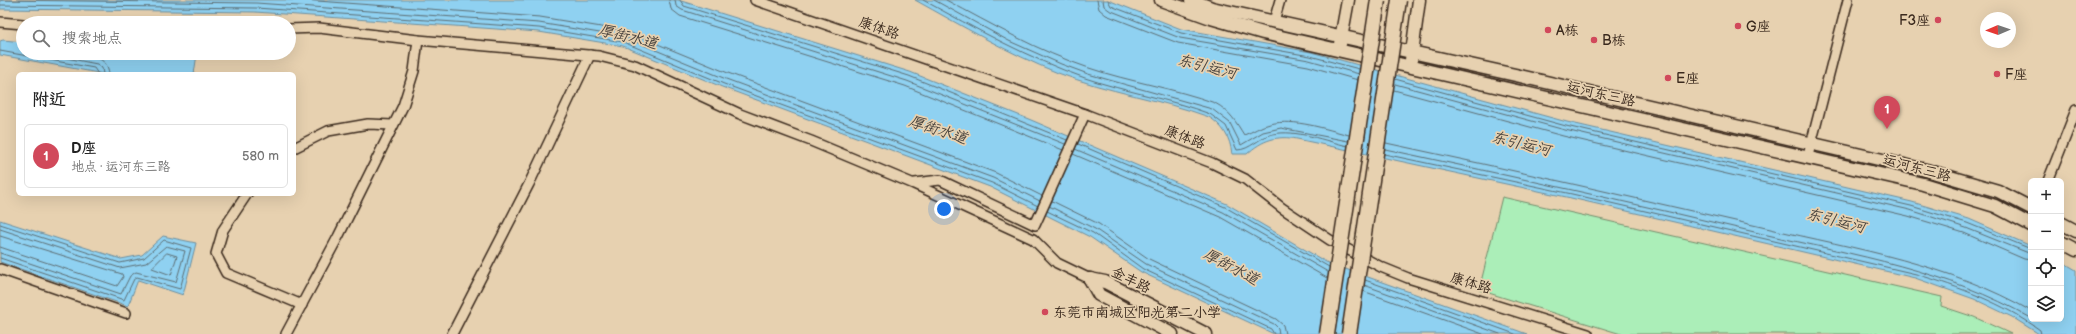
<!DOCTYPE html>
<html lang="zh">
<meta charset="utf-8">
<style>
:root{--surface:#fff;--page:#f2f2f2;--text:#222;--muted:#767676;--line:#e0e0e0;--accent:#d1495b}
body{margin:0;font-family:"Balsamiq Sans","LXGW WenKai TC",sans-serif;background:var(--page);color:var(--text)}
.controls{position:absolute;right:12px;bottom:12px;display:grid;overflow:hidden;border-radius:6px;box-shadow:0 4px 16px #0002}
.controls button{width:36px;height:36px;display:grid;place-items:center;padding:0;border:0;border-bottom:1px solid var(--line);background:var(--surface);color:var(--text);font:20px sans-serif}
.compass{position:absolute;left:1980px;top:12px;width:36px;height:36px;border-radius:50%;background:var(--surface);box-shadow:0 4px 16px #0002;rotate:268deg}
.you{position:absolute;left:944px;top:209px;width:14px;height:14px;margin:-10px;border:3px solid #fff;border-radius:50%;background:#1a73e8;box-shadow:0 0 0 6px #1a73e833}
.badge{display:grid;place-items:center;width:26px;height:26px;border-radius:50%;background:var(--accent);color:#fff;font-size:13px;font-weight:700}
.pin{position:absolute;translate:-50% -33px;filter:drop-shadow(0 1px 2px #0008)}
.pin::after{content:'';position:absolute;top:21px;width:14px;height:12px;background:inherit;clip-path:polygon(0 0,100% 0,50% 100%)}
.list{margin:0;padding:0;list-style:none}
h2{display:flex;justify-content:space-between;align-items:center;height:52px;margin:0;padding:0 16px;font-size:17px}
h2 small{font-size:13px;font-weight:400;color:var(--muted)}
.list li{display:grid;grid-template-columns:26px 1fr auto;gap:12px;align-items:center;box-sizing:border-box;height:64px;margin:0 8px 8px;padding:0 8px;border:1px solid var(--line);border-radius:6px}
.list b{display:block;font-size:15px;white-space:nowrap}
.list p{margin:0;font-size:13px;white-space:nowrap;color:var(--muted)}
.list em{font-size:13px;font-style:normal;color:var(--muted)}
.icon{flex:none;width:22px;height:22px;fill:none;stroke:currentColor;stroke-width:2;stroke-linecap:round;stroke-linejoin:round}
.map{position:relative;flex:none;width:2076px;height:334px;overflow:hidden}
.search{position:absolute;background:var(--surface);box-shadow:0 4px 16px #0002;left:16px;top:16px;width:280px;height:44px;display:flex;align-items:center;gap:10px;box-sizing:border-box;padding:0 14px;border-radius:22px;color:var(--muted);font-size:15px}
.panel{position:absolute;background:var(--surface);box-shadow:0 4px 16px #0002;left:16px;top:72px;width:280px;height:124px;border-radius:6px}
.map>svg:first-child{display:block}
</style>
<div class="map">
<svg width="2076" height="334" viewBox="0 0 2076 334">
<rect width="100%" height="100%" fill="#e7d1b0"/>
<filter id="ink" filterUnits="userSpaceOnUse"><feTurbulence type="fractalNoise" baseFrequency=".025" numOctaves="2"/><feDisplacementMap in="SourceGraphic" scale="8" xChannelSelector="R" yChannelSelector="G"/><feConvolveMatrix kernelMatrix="1 2 1 2 8 2 1 2 1" color-interpolation-filters="sRGB"/></filter>
<g filter="url(#ink)">
<polygon fill="#abeeb8" stroke="#738c6b" points="1502,197 1942,297 1941,306 1974,317 2011,334 1621,334 1479,290"/>
<g fill="#8fd1f1" stroke="#6d8e9d">
<polygon points="0,0 678,0 910,72 1031,120 1227,204 1326,262 1527,334 1274,334 1141,272 1090,237 990,187 722,87 623,46 539,32 255,12 0,9"/>
<path d="M915,0H1108L1181,29L1311,52L1567,122L1912,202L1969,219L2031,246V319H2061V261L2076,270V334H2039L2012,317L1974,299L1915,278L1571,198L1297,139C1277,135 1262,140 1247,154H1232C1230,137 1223,126 1209,117C1160,99 1107,92 1058,73C1008,53 962,26 915,0Z"/>
<polygon points="3,40 23,42 23,53 197,54 194,74 104,74 0,55 0,41"/>
<polygon points="0,220 121,259 142,255 163,236 196,243 183,295 138,280 128,306 0,262"/>
</g>
<g fill="none" stroke-linecap="round" stroke-linejoin="round">
<g stroke="#5d6d72" stroke-width="1">
<polyline points="0,0 256,3 539,23 624,37 726,79 993,178 1040,201"/>
<polyline points="303,0 540,17 626,31 728,73 996,173 1042,196"/>
<polyline points="669,0 671,9 680,16 905,86 1063,150"/>
<polyline points="675,0 676,6 682,10 907,81 1065,144"/>
<polyline points="680,0 684,6 909,76 1067,140"/>
<path d="M923,0C976,29 1028,58 1085,78C1126,92 1170,99 1210,114L1226,126L1237,150C1250,150 1259,137 1273,134C1296,129 1325,141 1348,146"/>
<polyline points="934,0 1009,41 1061,64 1088,74 1212,109 1230,123 1241,145 1263,132 1281,128 1348,141"/>
<path d="M946,0C993,25 1038,51 1089,68C1130,82 1174,88 1215,103C1230,111 1236,122 1244,135C1253,132 1260,126 1270,124C1295,118 1325,129 1349,135"/>
<polyline points="1097,0 1099,9 1106,15 1178,43 1308,66 1358,80"/>
<polyline points="1103,0 1104,6 1109,10 1180,38 1309,60 1359,74"/>
<polyline points="1108,0 1111,6 1181,33 1310,56 1359,69"/>
<polyline points="0,5 256,8 539,28 623,42 724,84 992,183 1038,206"/>
<polyline points="0,51 94,68 98,74"/>
<polyline points="41,53 97,64 102,68 103,74"/>
<path d="M73,53C88,56 108,55 109,74"/>
<polyline points="1395,79 1566,126 1911,206 1967,223 2031,249"/>
<polyline points="1395,84 1565,130 1910,210 1966,228 2031,254"/>
<polyline points="1394,90 1563,136 1908,216 1964,233 2024,259 2031,260"/>
<path d="M1386,143C1513,170 1639,199 1766,228C1857,249 1950,264 2031,311"/>
<polyline points="1078,144 1225,207 1329,267"/>
<polyline points="1075,149 1223,212 1328,272"/>
<path d="M1385,149C1511,176 1637,204 1763,234C1855,255 1948,270 2031,318"/>
<polyline points="1073,154 1220,217 1327,278"/>
<path d="M1384,154L1572,194L1916,274C1959,287 2003,303 2040,330L2041,334"/>
<polyline points="1052,201 1099,224 1149,259 1276,319 1283,325 1285,334"/>
<polyline points="1049,206 1095,229 1146,264 1274,324 1278,328 1279,334"/>
<polyline points="1047,211 1093,233 1143,269 1271,329 1274,334"/>
<polyline points="0,224 120,263 144,258 164,240 191,248 180,289 137,277 134,279 124,300 0,258"/>
<polyline points="0,229 120,268 146,263 166,246 185,251 176,282 136,272 130,276 121,294 0,253"/>
<polyline points="0,236 122,274 123,277 117,286 0,247"/>
<polygon points="167,253 177,256 171,275 152,268"/>
<polyline points="1365,280 1515,334"/>
<polyline points="1364,285 1500,334"/>
<polyline points="1363,291 1483,334"/>
</g>
<defs>
<g id="street">
<polyline points="755,0 1085,114 1212,163 1245,179 1282,208 1330,240 1381,267 1408,278 1588,334"/>
<polyline points="1274,21 1280,0"/>
<polyline points="0,22 23,24"/>
<polyline points="289,29 319,28 418,40 599,56 635,65 740,114 811,141 914,184 1033,239 1057,263 1090,279"/>
<polyline points="294,148 328,131 368,124 393,125"/>
<polyline points="1808,156 1848,0"/>
<polyline points="2048,181 2076,110"/>
<polyline points="915,183 940,180 1035,225 1085,114"/>
<polyline points="247,194 223,230 216,254 226,273 302,305"/>
<polyline points="0,269 126,313"/>
<polyline points="286,334 338,237 403,106 414,71 418,40"/>
<polyline points="452,334 529,184 590,55"/>
</g>
<g id="secondary">
<polyline points="1161,0 1211,18 1263,33 1923,184 1995,206 2031,225"/>
<polyline points="1191,0 1212,8 1520,76 1926,170 1998,191 2031,208"/>
<polyline points="1340,44 1348,0"/>
<polyline points="1411,60 1419,0"/>
<polyline points="2061,223 2076,231"/>
<polyline points="2061,242 2076,250"/>
<polyline points="1090,279 1105,282 1206,334"/>
<polyline points="1090,279 1099,295 1172,334"/>
</g>
</defs>
<use href="#street" stroke="#3b2a1e" stroke-width="12"/>
<use href="#secondary" stroke="#3b2a1e" stroke-width="15"/>
<use href="#street" stroke="#e7d1b0" stroke-width="9"/>
<use href="#secondary" stroke="#e7d1b0" stroke-width="12"/>
<defs>
<g id="primary-bridge">
<polyline points="1327,334 1378,0"/>
<polyline points="1349,334 1399,0"/>
</g>
</defs>
<use href="#primary-bridge" stroke="#3b2a1e" stroke-width="17" stroke-linecap="butt"/>
<use href="#primary-bridge" stroke="#e7d1b0" stroke-width="14"/>
</g>
</g>
<g fill="#d1495b" stroke="#e7d1b0" stroke-width="1.5">
<circle cx="1938" cy="20" r="4"/>
<circle cx="1738" cy="26" r="4"/>
<circle cx="1548" cy="30" r="4"/>
<circle cx="1594" cy="40" r="4"/>
<circle cx="1997" cy="74" r="4"/>
<circle cx="1668" cy="78" r="4"/>
<circle cx="1045" cy="312" r="4"/>
</g>
<g text-anchor="middle" dominant-baseline="central" stroke-width="3.5" stroke-linejoin="round" paint-order="stroke">
<g font-size="14" fill="#3b2a1e" stroke="#e7d1b0" text-anchor="start">
<text x="1930" y="20" text-anchor="end">F3座</text>
<text x="1746" y="26">G座</text>
<text x="1556" y="30">A栋</text>
<text x="1602" y="40">B栋</text>
<text x="2005" y="74">F座</text>
<text x="1676" y="78">E座</text>
<text x="1053" y="312">东莞市南城区阳光第二小学</text>
</g>
<g font-size="14" fill="#3b2a1e" stroke="#e7d1b0">
<text transform="translate(879 28) rotate(19)">康体路</text>
<text transform="translate(1601 94) rotate(13)">运河东三路</text>
<text transform="translate(1185 137) rotate(21)">康体路</text>
<text transform="translate(1917 168) rotate(15)">运河东三路</text>
<text transform="translate(1131 280) rotate(26)">金丰路</text>
<text transform="translate(1471 283) rotate(17)">康体路</text>
</g>
<g font-size="15" font-style="italic" fill="#48433e" stroke="#e7d1b0">
<text transform="translate(628 37) rotate(14)">厚街水道</text>
<text transform="translate(1207 67) rotate(14)">东引运河</text>
<text transform="translate(938 130) rotate(18)">厚街水道</text>
<text transform="translate(1521 144) rotate(14)">东引运河</text>
<text transform="translate(1836 221) rotate(14)">东引运河</text>
<text transform="translate(1231 267) rotate(28)">厚街水道</text>
</g>
</g>
</svg>
<div class="controls">
<button>+</button>
<button>−</button>
<button><svg class="icon" aria-label="locate" viewBox="0 0 24 24"><circle cx="12" cy="12" r="6"/><path d="M12 2v4M12 18v4M2 12h4M18 12h4"/></svg></button>
<button><svg class="icon" aria-label="layers" viewBox="0 0 24 24"><path d="M12 4l9 5-9 5-9-5zM3 14l9 5 9-5"/></svg></button>
</div>
<svg class="compass" viewBox="-18 -18 36 36"><path d="M0-13l5 13h-10z" fill="#e53935"/><path d="M0 13l5-13h-10z" fill="#767676"/></svg>
<div class="you"></div>
<div class="pin badge" style="left:1887px;top:129px">1</div>
<div class="search"><svg class="icon" aria-label="search" viewBox="0 0 24 24"><circle cx="10" cy="10" r="6"/><path d="M15 15l6 6"/></svg>搜索地点</div>
<section class="panel">
<h2>附近<small></small></h2>
<ul class="list">
<li><span class="badge">1</span><div><b>D座</b><p>地点 · 运河东三路</p></div><em>580 m</em></li>
</ul>
</section>
</div>
